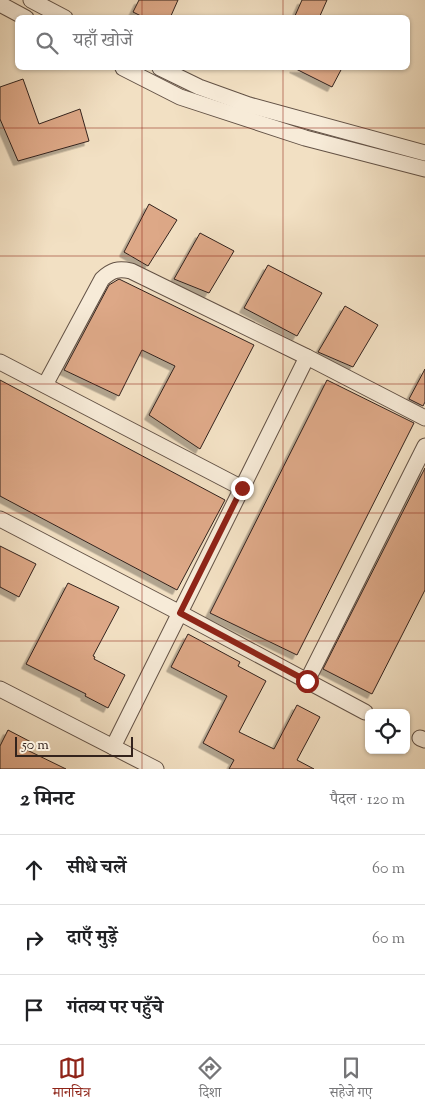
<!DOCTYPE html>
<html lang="hi">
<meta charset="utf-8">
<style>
:root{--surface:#fff;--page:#f2f2f2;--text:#202124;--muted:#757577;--line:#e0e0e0;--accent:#8f2418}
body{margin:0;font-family:"Sorts Mill Goudy","Noto Serif Devanagari",serif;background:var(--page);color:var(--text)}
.controls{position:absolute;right:15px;bottom:15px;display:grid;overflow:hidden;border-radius:8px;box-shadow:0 1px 4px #0004}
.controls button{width:45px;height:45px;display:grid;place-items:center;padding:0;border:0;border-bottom:1px solid var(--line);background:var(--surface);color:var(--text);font:25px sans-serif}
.scale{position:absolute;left:15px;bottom:12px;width:118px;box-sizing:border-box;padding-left:5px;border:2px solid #33231d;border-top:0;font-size:14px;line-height:18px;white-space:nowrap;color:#33231d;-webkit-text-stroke:4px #f7ebd8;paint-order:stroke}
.stop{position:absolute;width:15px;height:15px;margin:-11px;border:4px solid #8f2418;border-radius:50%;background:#fff}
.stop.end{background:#8f2418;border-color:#fff;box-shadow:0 1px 5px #0008}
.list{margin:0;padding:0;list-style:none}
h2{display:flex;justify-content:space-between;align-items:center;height:65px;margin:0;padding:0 20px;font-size:21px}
h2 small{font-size:16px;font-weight:400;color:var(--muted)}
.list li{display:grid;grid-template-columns:32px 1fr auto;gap:15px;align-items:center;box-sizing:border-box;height:70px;padding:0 20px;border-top:1px solid var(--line)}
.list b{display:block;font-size:19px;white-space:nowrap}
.list em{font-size:16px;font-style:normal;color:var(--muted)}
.icon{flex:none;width:28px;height:28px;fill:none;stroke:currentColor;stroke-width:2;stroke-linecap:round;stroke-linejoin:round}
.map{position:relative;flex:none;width:425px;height:769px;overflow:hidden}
.search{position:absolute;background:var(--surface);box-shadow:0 1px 4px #0004;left:15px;right:15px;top:15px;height:55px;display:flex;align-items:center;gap:12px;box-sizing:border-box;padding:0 18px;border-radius:8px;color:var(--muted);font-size:19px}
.sheet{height:275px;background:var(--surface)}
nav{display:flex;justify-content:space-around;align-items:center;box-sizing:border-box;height:70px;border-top:1px solid var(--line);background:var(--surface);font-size:14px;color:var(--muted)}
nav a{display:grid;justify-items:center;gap:2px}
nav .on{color:var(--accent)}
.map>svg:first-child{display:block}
</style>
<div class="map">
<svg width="425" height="769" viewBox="0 0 425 769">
<defs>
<filter id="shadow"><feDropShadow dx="-4.5" dy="4.5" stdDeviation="0" flood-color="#0004"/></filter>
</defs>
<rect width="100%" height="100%" fill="#f2e0c3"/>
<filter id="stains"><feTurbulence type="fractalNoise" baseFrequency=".004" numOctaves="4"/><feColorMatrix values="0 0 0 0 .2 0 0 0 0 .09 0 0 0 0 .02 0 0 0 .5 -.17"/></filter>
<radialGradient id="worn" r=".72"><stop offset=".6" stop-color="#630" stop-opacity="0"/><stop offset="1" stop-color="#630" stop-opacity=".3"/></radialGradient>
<g fill="#dda887" stroke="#33231d" filter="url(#shadow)">
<polygon points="139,0 178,0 170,18 145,18 133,12"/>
<polygon points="302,0 327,0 319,18 294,18"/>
<polygon points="294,68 342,68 332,87"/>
<polygon points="23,79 39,124 80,109 89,141 18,161 0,119 0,87"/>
<polygon points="149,204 177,220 148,266 124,252"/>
<polygon points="200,233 234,251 209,293 174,279"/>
<polygon points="268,265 322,293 297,336 244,308"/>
<polygon points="119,279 254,345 200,449 149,415 175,366 142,350 119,396 64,370 109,285"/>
<polygon points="345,306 378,325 353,367 318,352"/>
<polygon points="425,369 425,402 423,406 409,399"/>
<polygon points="0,380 225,500 177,590 0,496"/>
<polygon points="327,380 414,423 297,655 210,613"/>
<polygon points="425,468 425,590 372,694 323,669"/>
<polygon points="0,546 36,564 19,597 0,587"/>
<polygon points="68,583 119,607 93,656 95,657 94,659 125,675 108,708 85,696 86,694 26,664"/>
<polygon points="188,634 240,662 238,666 266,681 239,732 274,749 297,705 320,717 297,760 314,769 229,769 234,760 203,743 227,696 171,667"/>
<polygon points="8,730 31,742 27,750 66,769 0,769 0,746"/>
</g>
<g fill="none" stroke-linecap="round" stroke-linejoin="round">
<defs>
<g id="minor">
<polyline points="31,0 65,18"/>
<polyline points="0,4 26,18"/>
<polyline points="123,68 180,97 305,138 425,169"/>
<polyline points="160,68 199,87 249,105 425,153"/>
<polyline points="0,362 242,488 113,747"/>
<path d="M45,385L102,279C112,270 118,268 131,271L307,357L425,418"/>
<polyline points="242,488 307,357"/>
<polyline points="0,519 180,613 365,712"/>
<polyline points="307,681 425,446"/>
<polyline points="0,689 156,769"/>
<polyline points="420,738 425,740"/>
</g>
</defs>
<use href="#minor" stroke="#635246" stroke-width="17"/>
<use href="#minor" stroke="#f7ebd8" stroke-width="15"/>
</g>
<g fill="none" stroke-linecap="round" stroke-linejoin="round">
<polyline stroke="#8f2418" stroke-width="6" points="242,488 180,613 307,681"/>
</g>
<path fill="none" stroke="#8f2418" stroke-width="1" stroke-opacity="0.55" d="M142,0V18M283,0V18M142,68V769M283,68V769M0,128H425M0,256H425M0,384H425M0,513H425M0,641H425"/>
<rect width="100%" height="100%" filter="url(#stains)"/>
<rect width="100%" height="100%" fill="url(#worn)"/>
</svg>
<div class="controls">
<button><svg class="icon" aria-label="locate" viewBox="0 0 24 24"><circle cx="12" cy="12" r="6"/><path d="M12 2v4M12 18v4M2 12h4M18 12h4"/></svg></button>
</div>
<div class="scale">50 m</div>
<div class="stop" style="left:307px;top:681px"></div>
<div class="stop end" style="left:242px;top:488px"></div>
<div class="search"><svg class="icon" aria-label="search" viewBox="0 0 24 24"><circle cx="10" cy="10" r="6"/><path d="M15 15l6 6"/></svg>यहाँ खोजें</div>
</div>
<section class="sheet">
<h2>2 मिनट<small>पैदल · 120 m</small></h2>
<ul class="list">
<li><svg class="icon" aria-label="ahead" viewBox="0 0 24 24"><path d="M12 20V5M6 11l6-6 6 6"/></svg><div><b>सीधे चलें</b></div><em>60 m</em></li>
<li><svg class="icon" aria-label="right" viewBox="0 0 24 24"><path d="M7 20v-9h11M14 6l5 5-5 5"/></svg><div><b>दाएँ मुड़ें</b></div><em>60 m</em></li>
<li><svg class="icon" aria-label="arrive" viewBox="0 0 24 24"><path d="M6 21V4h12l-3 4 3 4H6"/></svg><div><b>गंतव्य पर पहुँचे</b></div></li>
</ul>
</section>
<nav>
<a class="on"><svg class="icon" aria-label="map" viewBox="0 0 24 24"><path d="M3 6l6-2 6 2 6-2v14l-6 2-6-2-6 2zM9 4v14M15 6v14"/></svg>मानचित्र</a>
<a><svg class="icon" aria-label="directions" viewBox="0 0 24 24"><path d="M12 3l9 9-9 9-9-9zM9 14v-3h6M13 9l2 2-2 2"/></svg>दिशा</a>
<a><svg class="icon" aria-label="saved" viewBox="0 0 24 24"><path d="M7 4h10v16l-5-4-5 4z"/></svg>सहेजे गए</a>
</nav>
